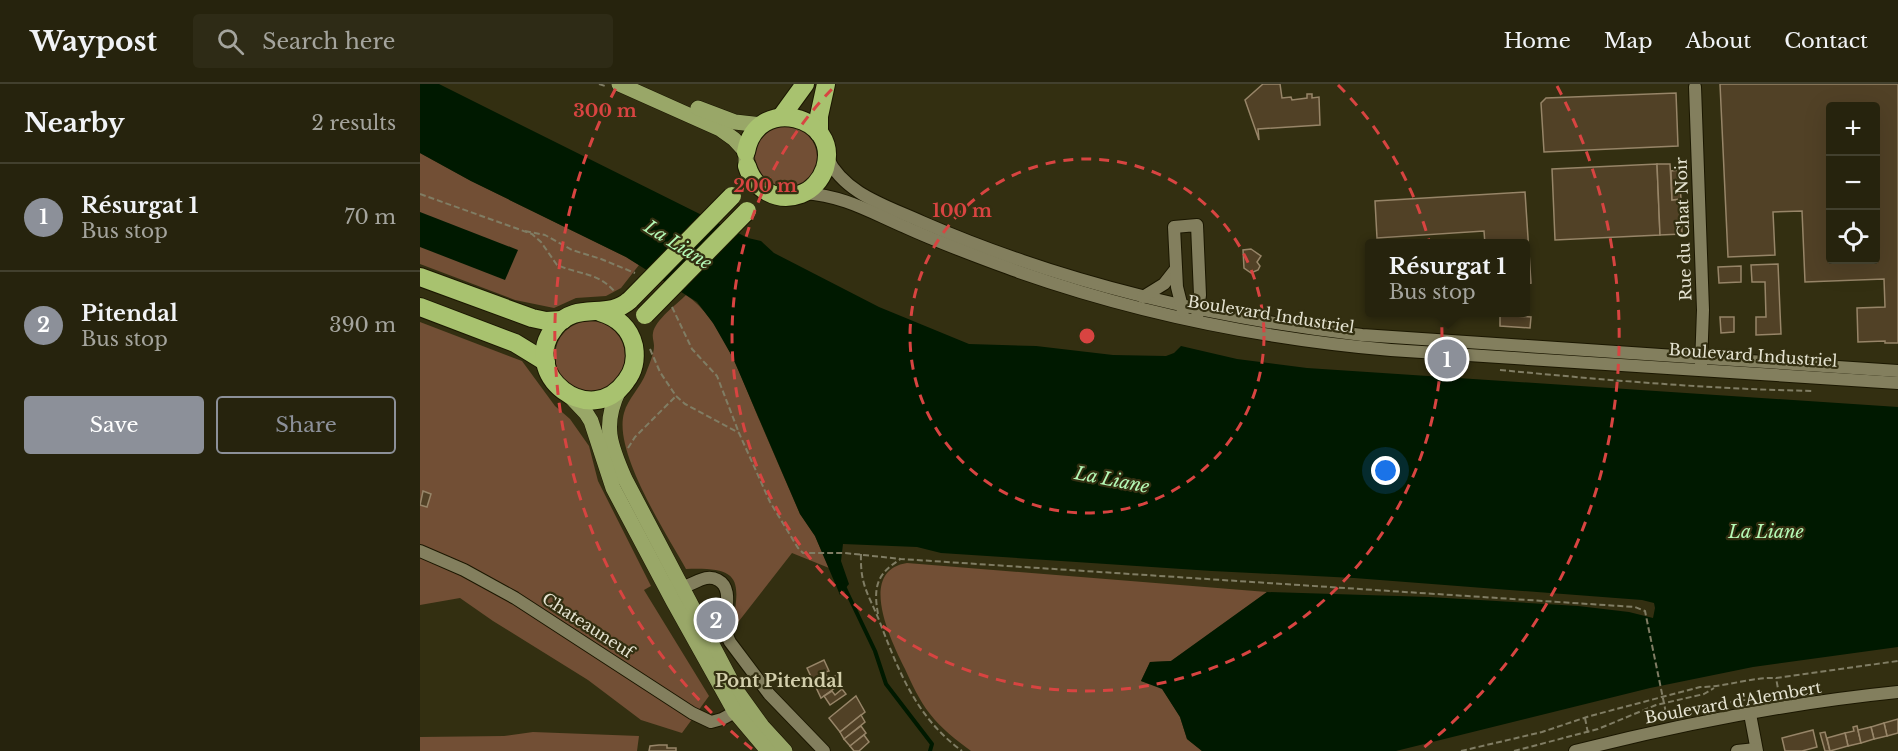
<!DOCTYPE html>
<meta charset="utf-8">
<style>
:root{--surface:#26230d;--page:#2e2b16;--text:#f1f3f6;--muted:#a4a49d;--line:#42402e;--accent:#8c9099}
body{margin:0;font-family:"Libre Baskerville",serif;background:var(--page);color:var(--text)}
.controls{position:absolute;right:18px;top:18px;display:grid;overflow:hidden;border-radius:6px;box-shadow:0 6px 24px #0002}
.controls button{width:54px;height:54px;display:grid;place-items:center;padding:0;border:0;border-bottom:2px solid var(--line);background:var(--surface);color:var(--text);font:30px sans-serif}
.you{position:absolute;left:966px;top:387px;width:21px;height:21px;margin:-15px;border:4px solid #fff;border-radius:50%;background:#1a73e8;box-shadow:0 0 0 9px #1a73e833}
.badge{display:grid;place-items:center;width:39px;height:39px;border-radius:50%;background:var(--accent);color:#fff;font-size:20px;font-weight:700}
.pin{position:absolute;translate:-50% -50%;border:3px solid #fff;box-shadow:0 2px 6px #0006}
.popup{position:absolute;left:945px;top:155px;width:165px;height:78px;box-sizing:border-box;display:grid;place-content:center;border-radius:6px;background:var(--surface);filter:drop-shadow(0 2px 4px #0005);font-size:20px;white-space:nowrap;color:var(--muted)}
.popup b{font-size:22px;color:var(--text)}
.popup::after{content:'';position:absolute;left:50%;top:100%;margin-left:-12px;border:12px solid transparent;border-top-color:var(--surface)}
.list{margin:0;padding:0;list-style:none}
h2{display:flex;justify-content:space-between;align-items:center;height:78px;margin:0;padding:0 24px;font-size:26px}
h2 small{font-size:20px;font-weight:400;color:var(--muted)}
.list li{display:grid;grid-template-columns:39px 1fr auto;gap:18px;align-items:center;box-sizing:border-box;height:108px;padding:0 24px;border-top:2px solid var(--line)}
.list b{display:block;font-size:22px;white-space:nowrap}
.list p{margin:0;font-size:20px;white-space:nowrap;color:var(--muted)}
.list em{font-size:20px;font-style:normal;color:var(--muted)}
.actions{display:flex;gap:12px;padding:18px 24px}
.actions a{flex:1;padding:14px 0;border:2px solid var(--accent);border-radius:6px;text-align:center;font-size:21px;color:var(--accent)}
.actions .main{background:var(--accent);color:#fff}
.icon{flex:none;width:33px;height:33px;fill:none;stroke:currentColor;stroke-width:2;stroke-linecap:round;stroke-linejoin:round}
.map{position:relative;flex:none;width:1478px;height:667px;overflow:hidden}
header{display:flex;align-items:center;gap:36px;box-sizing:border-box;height:84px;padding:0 30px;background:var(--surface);border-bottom:2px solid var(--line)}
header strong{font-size:28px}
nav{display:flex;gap:33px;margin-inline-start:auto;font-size:21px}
.search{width:420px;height:54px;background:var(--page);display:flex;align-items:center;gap:15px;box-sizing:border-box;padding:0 21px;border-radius:6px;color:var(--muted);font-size:22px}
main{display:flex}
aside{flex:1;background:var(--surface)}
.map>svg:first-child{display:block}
</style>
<header>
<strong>Waypost</strong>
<div class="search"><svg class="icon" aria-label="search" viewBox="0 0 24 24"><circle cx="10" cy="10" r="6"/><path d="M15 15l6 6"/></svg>Search here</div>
<nav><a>Home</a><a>Map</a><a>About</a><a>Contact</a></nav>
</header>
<main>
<aside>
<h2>Nearby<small>2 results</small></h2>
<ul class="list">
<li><span class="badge">1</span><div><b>Résurgat 1</b><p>Bus stop</p></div><em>70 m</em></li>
<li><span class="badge">2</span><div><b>Pitendal</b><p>Bus stop</p></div><em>390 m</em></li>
</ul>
<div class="actions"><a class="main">Save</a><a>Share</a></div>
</aside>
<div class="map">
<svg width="1478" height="667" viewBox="0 0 1478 667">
<rect width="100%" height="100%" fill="#332f11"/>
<g fill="#724f35">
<circle cx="366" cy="73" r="31"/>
<polygon points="0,69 51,97 206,173 219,181 201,204 186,212 156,214 134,224 95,216 0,180"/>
<path d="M266,211C301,234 322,295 338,333C352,365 366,398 380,430L395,452L409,484L372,469L312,546C320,496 323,483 266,485C246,449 193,368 204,329C208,314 221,303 226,289C229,281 234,270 234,262C234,258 232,253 233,249C235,236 257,220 266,211Z"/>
<circle cx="170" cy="272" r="35"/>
<polygon points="0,238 102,277 135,322 150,335 169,362 178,397 231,502 224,506 289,612 262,649 221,636 168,596 73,537 40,514 0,521"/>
<path d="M487,479L847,508L751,577L730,578L721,597L742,604L760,633L767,655L782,667H551C536,656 521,644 510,630C499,616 492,600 485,585C472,559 436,487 487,479Z"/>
<polygon points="113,648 219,652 217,667 0,667 0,653 84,652"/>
</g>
<g fill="#001900">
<polygon points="0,0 19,0 328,154 341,157 354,169 459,223 549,260 616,262 693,271 746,272 754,269 761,262 817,275 887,284 1478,323 1478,563 1333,583 1230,604 976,667 782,667 767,655 760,633 742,605 721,597 730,578 751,577 847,508 1009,513 1158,522 1209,528 1233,534 1235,524 1234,519 1222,516 934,494 792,487 521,469 497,463 423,460 421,477 429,500 420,511 395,452 380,430 313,274 293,239 277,218 206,173 51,97 0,69"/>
<polygon points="0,128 98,166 85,196 0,163"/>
</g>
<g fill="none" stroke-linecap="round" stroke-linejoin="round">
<polyline stroke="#001900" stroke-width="4" points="423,500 455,567 466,600 512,660 510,667"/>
</g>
<g fill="#514126" stroke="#978568" stroke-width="1.5" fill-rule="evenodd">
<polygon points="843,0 860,0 862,14 871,13 872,16 887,14 887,10 892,10 892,14 899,13 900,41 838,45 839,56 825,16"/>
<path d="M1300,0H1478V259H1465V257L1438,258L1437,224L1465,223L1464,195L1385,198L1382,127L1353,128L1355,171L1308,173ZM1410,22H1456V176H1410Z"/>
<polygon points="1256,9 1258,62 1124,68 1121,19 1126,14"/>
<polygon points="1237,80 1240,151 1135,156 1132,85"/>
<polygon points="1237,80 1250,80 1252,116 1261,115 1262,150 1240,151"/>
<polygon points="1259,86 1261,115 1252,116 1251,87"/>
<polygon points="1105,108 1111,199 1105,200 1105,160 1065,160 1064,147 957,154 955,117"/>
<polygon points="831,165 841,172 837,178 840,182 838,186 831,189 824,184 823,166"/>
<polygon points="1358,180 1361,250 1336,251 1336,233 1346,233 1345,198 1332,198 1331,181"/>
<polygon points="1321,182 1321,198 1299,199 1298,183"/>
<polygon points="1080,231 1111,233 1110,244 1080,242"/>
<polygon points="1300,233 1314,233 1314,248 1301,249"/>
<polygon points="3,407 11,410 7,423 0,421"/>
<polygon points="404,576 409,587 405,588 408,595 415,592 419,601 401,614 387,584"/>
<polygon points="422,605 426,610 410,621 404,612 412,607 415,611"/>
<polygon points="436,612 445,628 420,648 409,634"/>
<polygon points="441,631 445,638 424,655 420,648"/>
<polygon points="1478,635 1478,649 1467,652 1464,639"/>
<polygon points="1464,639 1467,652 1454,655 1451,643"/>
<polygon points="441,642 446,649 430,662 424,655"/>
<polygon points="1437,642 1441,659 1428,662 1425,649 1434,647 1433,643"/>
<polygon points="1451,643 1454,655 1441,659 1438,646"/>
<polygon points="1393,646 1397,663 1382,667 1365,667 1362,654"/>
<polygon points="1405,648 1410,667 1405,667 1400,649"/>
<polygon points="1425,649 1428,662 1410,667 1407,654"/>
<polygon points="444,651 449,658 439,667 434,667 430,662"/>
<polygon points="239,661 247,661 247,664 256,664 256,667 229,667 230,662"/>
</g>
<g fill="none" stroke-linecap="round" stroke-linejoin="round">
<defs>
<g id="minor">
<polyline points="1275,3 1283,226 1281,281"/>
<path d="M407,73C424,110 467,122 502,138C642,199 791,234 942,251L1478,287"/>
<path d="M383,109C425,112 448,127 485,143C522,160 561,174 599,188C719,230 844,255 971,266L1478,299"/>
<polyline points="723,213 744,200 755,186"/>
<polyline points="763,227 757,203 754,143 777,141 780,211 777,233"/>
<polyline points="0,467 44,486 95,514 272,629 291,638 302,635 315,628"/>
<path d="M254,502C269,508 282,487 298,496C317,506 299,538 310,558L349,610L404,667"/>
<polyline points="1330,630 1337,667"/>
<path d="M1155,667C1261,640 1369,619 1478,608"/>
<polyline points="1317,667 1336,665"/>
</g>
<g id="major">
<polyline points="199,0 300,45 314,55 326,68 326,78"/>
<polyline points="278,24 315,38 342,41"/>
<path d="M199,306C182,341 190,361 205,395L316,606L342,642L365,667"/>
<polyline points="149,311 166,329 171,337 193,404 253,517 315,628 348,667"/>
</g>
<g id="highway">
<polyline points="361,33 385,0"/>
<polyline points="399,49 399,32 406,0"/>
<path d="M326,68C336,10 421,31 405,84C401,96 392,106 381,110C357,119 334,105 327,82"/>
<polyline points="0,193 112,234 126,237 143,236"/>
<polyline points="0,223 95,259 126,278"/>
<path d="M180,228C197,233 210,244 214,262C216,274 214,287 206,297C171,347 97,290 135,243C157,216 187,237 210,216"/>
</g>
</defs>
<use href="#minor" stroke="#1b1700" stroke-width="14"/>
<use href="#major" stroke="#1b1700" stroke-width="16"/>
<use href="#highway" stroke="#1b1700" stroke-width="20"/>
<g stroke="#807d64" stroke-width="2" stroke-dasharray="6 3" stroke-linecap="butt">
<polyline points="179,0 185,2"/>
<path d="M0,110L112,150L121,158L137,181C160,191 178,188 195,208"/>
<polyline points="105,147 125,151 152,166 181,175 215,189"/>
<polyline points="252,223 272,265 297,292 319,349"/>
<polyline points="230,265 240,288 256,312 265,320 319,349 350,418 378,464 383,469 425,469 481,475 1215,523 1225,527 1246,629 1347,612 1347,615"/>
<path d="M1080,286C1185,296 1289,305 1394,307"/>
<polyline points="208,364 215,353 256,312"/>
<path d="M441,470C440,501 448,509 459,536C479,588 496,633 542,667"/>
<path d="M458,530C453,503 457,489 481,475"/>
<polyline points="1348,612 1359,610 1356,594"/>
<polyline points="1165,634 1168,649"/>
<path d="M1041,667L1122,648L1170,632L1280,603C1306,603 1331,593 1356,594L1478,577"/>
<polyline points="1094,667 1178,645 1236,621 1284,610 1294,604"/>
</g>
<use href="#minor" stroke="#837f5e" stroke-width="12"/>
<use href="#major" stroke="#99a768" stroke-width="15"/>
<use href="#highway" stroke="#a8c26f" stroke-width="18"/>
<defs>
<g id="highway-bridge">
<polyline points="210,216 312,112"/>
<polyline points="225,231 327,127"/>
</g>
</defs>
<use href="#highway-bridge" stroke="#1b1700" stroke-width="20" stroke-linecap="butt"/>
<use href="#highway-bridge" stroke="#a8c26f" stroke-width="18"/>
</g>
<g fill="none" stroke="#d84441" stroke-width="3" stroke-dasharray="10 8">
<circle cx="667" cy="252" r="177"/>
<path d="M918 1A355 355 0 1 1 416 1"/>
<path d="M332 665A532 532 0 0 1 197 2M1137 2A532 532 0 0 1 1002 665"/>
</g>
<g text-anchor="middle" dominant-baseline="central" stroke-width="4.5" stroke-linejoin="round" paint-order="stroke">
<g font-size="16" fill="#e5e3d1" stroke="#332f11">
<text transform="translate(1263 145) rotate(-92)">Rue du Chat Noir</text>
<text transform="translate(851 230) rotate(9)">Boulevard Industriel</text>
<text transform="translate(1333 271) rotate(4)">Boulevard Industriel</text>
<text transform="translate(168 541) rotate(33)">Chateauneuf</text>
<text transform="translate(1313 618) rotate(-10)">Boulevard d'Alembert</text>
</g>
<g font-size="18" font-style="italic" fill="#b5f9b6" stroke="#332f11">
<text transform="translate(258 161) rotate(32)">La Liane</text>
<text transform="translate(692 396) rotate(11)">La Liane</text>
<text x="1346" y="448">La Liane</text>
</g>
<g font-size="18" font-weight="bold" fill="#d3cfac" stroke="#332f11">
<text x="359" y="597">Pont Pitendal</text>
</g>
</g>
<circle cx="667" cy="252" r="9" fill="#d84441" stroke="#332f11" stroke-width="3"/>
<g font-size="18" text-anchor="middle" font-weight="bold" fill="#d84441" stroke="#332f11" stroke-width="4.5" stroke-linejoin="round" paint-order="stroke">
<text x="185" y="33">300 m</text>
<text x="345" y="108">200 m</text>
<text x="542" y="133">100 m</text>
</g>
</svg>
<div class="controls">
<button>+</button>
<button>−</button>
<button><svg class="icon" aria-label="locate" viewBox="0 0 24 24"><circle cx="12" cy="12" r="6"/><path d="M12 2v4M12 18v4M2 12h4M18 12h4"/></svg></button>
</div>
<div class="you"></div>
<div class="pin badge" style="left:1027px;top:275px">1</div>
<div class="popup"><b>Résurgat 1</b>Bus stop</div>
<div class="pin badge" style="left:296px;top:536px">2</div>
</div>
</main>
